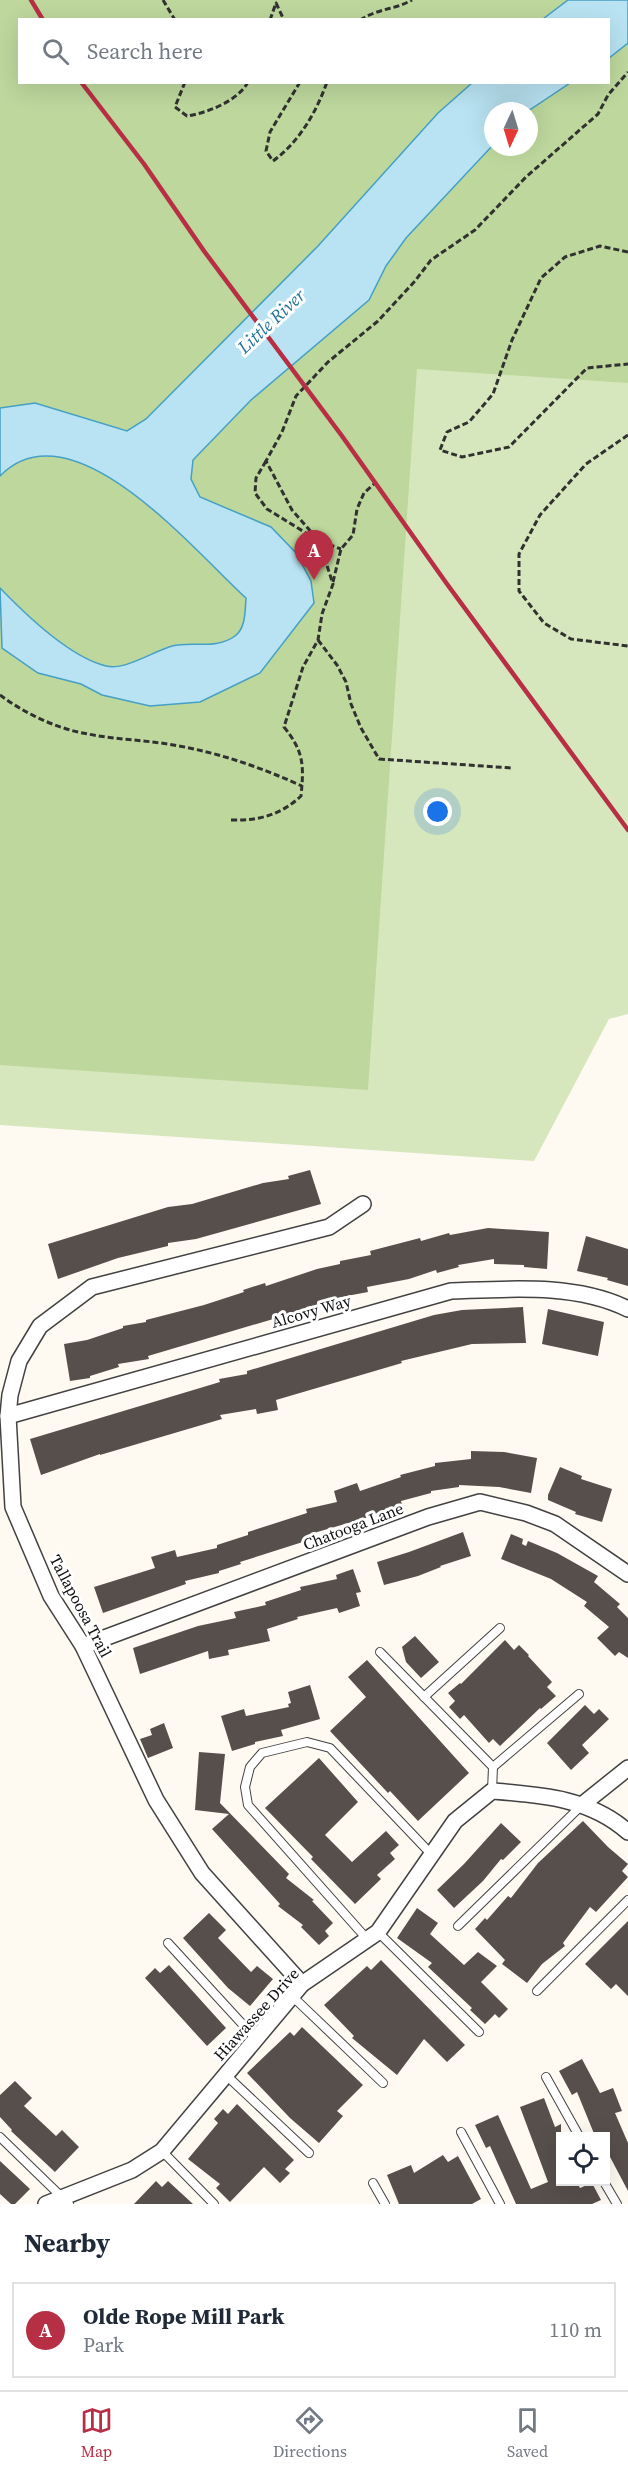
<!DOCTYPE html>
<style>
:root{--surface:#fff;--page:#f2f2f3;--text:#1f2937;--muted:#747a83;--line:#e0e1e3;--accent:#b72f45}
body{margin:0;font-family:"Source Serif 4",serif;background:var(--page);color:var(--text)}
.controls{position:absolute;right:18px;bottom:18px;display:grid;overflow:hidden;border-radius:0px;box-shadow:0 6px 24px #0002}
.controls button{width:54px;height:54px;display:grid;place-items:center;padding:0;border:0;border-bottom:2px solid var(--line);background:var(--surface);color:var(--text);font:30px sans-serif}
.compass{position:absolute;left:484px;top:102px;width:54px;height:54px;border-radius:50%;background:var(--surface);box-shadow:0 6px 24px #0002;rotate:184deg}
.you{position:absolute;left:438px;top:812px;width:21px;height:21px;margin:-15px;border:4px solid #fff;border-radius:50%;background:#1a73e8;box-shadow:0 0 0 9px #1a73e833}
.badge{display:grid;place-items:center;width:39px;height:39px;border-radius:50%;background:var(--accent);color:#fff;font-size:20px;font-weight:700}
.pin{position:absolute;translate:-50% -50px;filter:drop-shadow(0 2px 3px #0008)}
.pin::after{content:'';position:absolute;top:32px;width:21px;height:18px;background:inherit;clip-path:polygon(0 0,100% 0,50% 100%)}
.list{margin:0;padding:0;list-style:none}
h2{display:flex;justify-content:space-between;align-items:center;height:78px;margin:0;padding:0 24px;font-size:26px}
h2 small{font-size:20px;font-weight:400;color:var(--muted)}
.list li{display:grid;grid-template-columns:39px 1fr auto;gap:18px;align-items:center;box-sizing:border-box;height:96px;margin:0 12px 12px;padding:0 12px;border:2px solid var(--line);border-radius:0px}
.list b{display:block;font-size:22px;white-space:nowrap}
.list p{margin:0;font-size:20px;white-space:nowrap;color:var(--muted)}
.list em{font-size:20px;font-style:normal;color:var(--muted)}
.icon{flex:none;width:33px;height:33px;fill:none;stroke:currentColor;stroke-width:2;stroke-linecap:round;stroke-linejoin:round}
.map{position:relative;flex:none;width:628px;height:2204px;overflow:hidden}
.search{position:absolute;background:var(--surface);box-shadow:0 6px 24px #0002;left:18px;right:18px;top:18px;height:66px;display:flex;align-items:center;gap:15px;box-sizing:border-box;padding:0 21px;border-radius:0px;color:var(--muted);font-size:22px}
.sheet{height:186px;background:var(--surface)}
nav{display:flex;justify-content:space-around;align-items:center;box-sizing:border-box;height:84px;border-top:2px solid var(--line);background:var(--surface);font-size:16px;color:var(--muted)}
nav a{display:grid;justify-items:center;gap:3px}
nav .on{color:var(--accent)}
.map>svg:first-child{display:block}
</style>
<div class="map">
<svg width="628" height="2204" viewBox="0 0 628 2204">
<rect width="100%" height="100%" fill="#fefaf2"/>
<path fill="#d7e7bd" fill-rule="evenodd" d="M0,0H628V1014L609,1019L534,1161L0,1125ZM20,20H608V82H20ZM493,111H529V147H493Z"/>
<path fill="#bdd79d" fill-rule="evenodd" d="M0,0H628V383L417,369L368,1090L0,1065ZM20,20H608V82H20ZM493,111H529V147H493Z"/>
<g fill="#b9e3f2" stroke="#45a0c5" stroke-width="1.5">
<polygon points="568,0 628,0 628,43 609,58 608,20 543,19"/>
<path d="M472,83H570L528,111H493V145L406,238L386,266L369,300L251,400L193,460L191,479L200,497L271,527L296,553L311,581L314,603L260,673L200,702L150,706L102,695L81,684L38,673L2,648L0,588C26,615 69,657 106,666C124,671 154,651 172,646C192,641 216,650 235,636C246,628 245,610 246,598C196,553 72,402 0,476V408L35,403L127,431L146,419L318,246L438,113Z"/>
</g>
<g fill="#574f4c">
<polygon points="310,1170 321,1204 196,1239 168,1243 168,1246 118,1258 58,1279 48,1244 168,1207 192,1204 263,1183 289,1179 288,1176"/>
<polygon points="488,1228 549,1232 547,1269 524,1267 524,1265 494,1264 494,1259 458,1265 459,1267 437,1273 436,1270 409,1279 367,1287 368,1292 336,1298 337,1301 306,1307 307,1309 148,1356 149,1359 118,1364 119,1367 90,1376 90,1378 70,1381 64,1344 87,1340 123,1328 123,1326 146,1322 146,1320 204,1305 244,1292 243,1290 265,1283 266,1286 317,1269 340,1264 340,1261 371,1255 370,1251 420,1238 421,1241 449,1233 450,1235"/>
<polygon points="586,1236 628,1249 628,1286 607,1280 608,1278 577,1271"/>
<polygon points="523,1307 526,1343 472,1344 401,1361 402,1363 276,1400 278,1410 257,1414 256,1409 220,1415 222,1419 100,1455 100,1454 41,1475 30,1439 220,1382 219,1379 247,1374 247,1371 434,1315 462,1310"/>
<polygon points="548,1309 604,1322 598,1356 542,1344"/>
<polygon points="471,1451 504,1452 537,1458 531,1493 499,1487 459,1485 459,1487 431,1491 431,1493 401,1501 402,1505 368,1516 369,1517 307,1535 309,1540 240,1562 241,1564 219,1571 219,1573 185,1581 186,1584 103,1613 94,1587 155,1568 151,1557 175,1550 177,1557 217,1548 217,1545 248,1535 248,1532 307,1513 306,1509 337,1502 334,1491 357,1483 360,1491 401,1477 400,1475 435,1466 435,1463 471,1459"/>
<polygon points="560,1467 582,1476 581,1479 612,1489 602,1522 575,1514 576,1512 548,1500 548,1495"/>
<polygon points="463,1532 471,1556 440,1566 441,1567 418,1576 384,1585 377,1562 409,1552"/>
<polygon points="511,1534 523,1539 522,1544 526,1546 528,1541 557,1553 598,1576 594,1582 620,1604 617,1607 628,1618 628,1658 619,1652 615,1656 597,1638 609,1627 584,1606 587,1602 551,1579 501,1559"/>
<polygon points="353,1569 361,1592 356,1593 360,1606 339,1613 337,1608 297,1617 298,1619 267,1629 270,1641 228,1650 229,1655 209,1659 208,1651 140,1674 133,1648 198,1626 236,1618 234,1612 266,1605 265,1602 301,1590 300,1587 337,1579 336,1575"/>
<polygon points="415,1636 439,1662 421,1678 406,1662 402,1647"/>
<polygon points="505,1640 514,1650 519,1645 529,1655 528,1656 552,1682 547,1687 556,1696 541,1709 540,1708 500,1746 493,1739 489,1743 464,1715 460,1719 449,1707 455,1701 448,1693 460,1683 461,1684"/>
<polygon points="367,1660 469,1773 418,1821 390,1791 388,1793 330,1731 366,1697 348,1677"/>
<polygon points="310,1685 320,1719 281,1730 283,1736 255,1742 255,1744 232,1751 221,1716 244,1709 246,1716 289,1707 288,1704 291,1703 288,1692"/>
<polygon points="585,1705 594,1714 599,1709 609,1719 582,1745 589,1753 571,1770 547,1743"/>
<polygon points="164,1723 173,1748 148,1758 140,1739 152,1735 150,1729"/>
<polygon points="199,1752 225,1754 220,1803 289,1874 286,1878 314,1900 312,1901 333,1923 325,1931 329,1936 319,1945 301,1927 303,1925 278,1906 280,1904 212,1829 229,1814 195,1810"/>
<polygon points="319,1758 358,1802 325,1835 352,1862 386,1831 399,1845 390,1853 395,1859 377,1875 381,1879 355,1904 311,1859 313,1857 265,1808"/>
<polygon points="583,1821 608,1847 628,1864 622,1871 628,1877 596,1912 590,1907 563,1943 565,1946 542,1964 527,1983 502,1964 505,1960 475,1929 485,1918 487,1920 508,1896 511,1898 538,1863"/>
<polygon points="501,1823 521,1842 503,1860 501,1859 483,1881 454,1908 437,1890 464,1864"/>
<polygon points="417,1908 438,1923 430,1934 464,1965 478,1952 497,1966 481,1982 508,2009 499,2018 495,2014 485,2024 470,2010 472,2008 428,1967 432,1963 397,1938"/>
<polygon points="209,1913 226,1930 218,1938 251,1972 257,1966 273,1979 250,2006 228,1988 183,1938"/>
<polygon points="628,1921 628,1996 616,1984 611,1989 585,1964"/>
<polygon points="381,1960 465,2045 447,2062 424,2039 397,2075 352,2038 354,2036 324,2005 367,1966 371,1970"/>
<polygon points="169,1965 226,2028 207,2046 145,1978 155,1968 160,1973"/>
<polygon points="302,2027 363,2085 337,2111 343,2116 319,2143 290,2118 247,2073 290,2032 294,2036"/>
<polygon points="582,2059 600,2093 613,2088 622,2111 615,2113 628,2143 628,2191 609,2155 606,2145 606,2136 595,2136 577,2092 572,2095 559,2071"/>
<polygon points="15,2081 32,2098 24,2106 56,2136 62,2130 79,2147 55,2172 11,2131 12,2130 0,2117 0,2095"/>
<polygon points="544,2098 555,2127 561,2124 561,2181 576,2181 580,2188 592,2183 601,2200 592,2204 516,2204 490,2146 486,2148 475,2125 498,2115 531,2189 548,2182 520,2107"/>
<polygon points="237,2104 294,2160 285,2169 290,2173 280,2183 264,2167 230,2202 216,2188 220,2184 188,2159 218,2123 214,2119 223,2109 228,2114"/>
<polygon points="443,2155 448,2162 458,2156 481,2199 472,2204 399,2204 387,2175 411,2165 414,2173"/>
<polygon points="0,2161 30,2189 15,2204 11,2204 0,2194"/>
<polygon points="156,2181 162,2187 168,2181 193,2204 134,2204"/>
</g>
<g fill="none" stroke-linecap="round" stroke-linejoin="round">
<defs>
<g id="lane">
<polyline points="380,1652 493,1767 492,1791"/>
<polyline points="424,1697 500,1628"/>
<polyline points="493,1767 579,1694"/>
<polyline points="458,1926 582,1805"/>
<polyline points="378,1932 479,2032"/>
<polyline points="367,1939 248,1805 245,1787 250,1767 262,1753 307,1742 330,1748 432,1855"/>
<polyline points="168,1943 256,2039"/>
<polyline points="537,1991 628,1900"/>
<polyline points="292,1996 383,2083"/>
<polyline points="226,2075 309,2153"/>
<polyline points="546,2077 579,2136"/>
<polyline points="461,2132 500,2204"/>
<polyline points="0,2137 69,2204"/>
<polyline points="162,2151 214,2204"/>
<polyline points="604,2182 617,2204"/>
<polyline points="373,2183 385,2204"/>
</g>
<g id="street">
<path d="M8,1416L451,1291C509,1289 575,1283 628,1309"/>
<polyline points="83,1646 428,1517 480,1502 526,1513 555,1524 628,1574"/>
<polyline points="583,1804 628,1768"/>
<polyline points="302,1984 202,1873 156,1800 83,1646 51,1596 13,1507 8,1416 10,1395 19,1361 40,1326 92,1287 329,1227 363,1204"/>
<path d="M46,2204L132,2170L162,2151L302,1984L378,1932L455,1821L492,1791C542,1795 590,1798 628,1832"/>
</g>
</defs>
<use href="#lane" stroke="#424242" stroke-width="10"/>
<use href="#street" stroke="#424242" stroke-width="18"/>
<g stroke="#313131" stroke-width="3" stroke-dasharray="6 3" stroke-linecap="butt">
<polyline points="163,0 175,20"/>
<polyline points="270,20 276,3 284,20"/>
<path d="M360,20C379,8 394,10 412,0"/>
<path d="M185,82L175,107L187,116C207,113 238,101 248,82"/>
<path d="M300,82L270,132L266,151L273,161C299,142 316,113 327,82"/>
<polyline points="628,252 600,246 565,257 541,278 512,340 493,394 469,422 447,432 440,450 462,457 509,447 587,368 628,364"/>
<polyline points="628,435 586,464 540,515 519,554 519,591 544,623 571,639 628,646"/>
<polyline points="266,461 256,478 255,493 267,509 319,541 341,549"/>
<polyline points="333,582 341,549 353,535 357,509 364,493 375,483"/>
<polyline points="318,640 337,665 346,682 351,704 361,728 379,759 512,768"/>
<path d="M0,695C24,713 57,729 88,734C118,740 149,740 179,746C223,754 262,768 302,786"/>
<path d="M231,820C258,821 281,815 301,796C304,765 304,752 284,727L303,667L318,640L322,614L333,584L319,541L292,510L266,461L282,432L296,396L328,362L378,321L415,281L431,260L475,230L526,177L598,114L608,95L628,72"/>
</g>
<use href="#lane" stroke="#fff" stroke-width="8"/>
<use href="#street" stroke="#fff" stroke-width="15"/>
<g stroke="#b72f45" stroke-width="4.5">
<polyline points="31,0 43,20"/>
<polyline points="81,82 144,164 204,251 342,436 447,584 628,830"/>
</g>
</g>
<g text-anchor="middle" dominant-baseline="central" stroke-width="6" stroke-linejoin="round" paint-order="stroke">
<g font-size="16" fill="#0f0f0f" stroke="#fff">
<text transform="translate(311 1311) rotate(-16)">Alcovy Way</text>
<text transform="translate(353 1526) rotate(-21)">Chatooga Lane</text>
<text transform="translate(81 1606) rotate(62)">Tallapoosa Trail</text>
<text transform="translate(256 2014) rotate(-48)">Hiawassee Drive</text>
</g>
<g font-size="18" font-style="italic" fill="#1f729a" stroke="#fff">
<text transform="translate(271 321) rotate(-43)">Little River</text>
</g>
</g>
</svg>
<div class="controls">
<button><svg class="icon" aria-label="locate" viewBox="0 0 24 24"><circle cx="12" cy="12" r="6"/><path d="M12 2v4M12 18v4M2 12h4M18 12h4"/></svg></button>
</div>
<svg class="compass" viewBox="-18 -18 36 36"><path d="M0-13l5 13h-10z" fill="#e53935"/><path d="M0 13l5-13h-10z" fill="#747a83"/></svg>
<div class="you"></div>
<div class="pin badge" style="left:314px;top:580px">A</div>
<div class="search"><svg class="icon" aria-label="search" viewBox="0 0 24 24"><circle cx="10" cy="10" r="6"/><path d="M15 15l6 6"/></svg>Search here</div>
</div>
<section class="sheet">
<h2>Nearby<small></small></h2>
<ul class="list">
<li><span class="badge">A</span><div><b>Olde Rope Mill Park</b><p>Park</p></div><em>110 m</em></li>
</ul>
</section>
<nav>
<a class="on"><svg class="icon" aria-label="map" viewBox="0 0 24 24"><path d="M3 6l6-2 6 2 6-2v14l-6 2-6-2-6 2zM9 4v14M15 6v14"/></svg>Map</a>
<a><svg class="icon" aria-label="directions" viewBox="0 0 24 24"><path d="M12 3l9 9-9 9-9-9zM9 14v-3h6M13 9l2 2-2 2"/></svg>Directions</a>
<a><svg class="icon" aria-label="saved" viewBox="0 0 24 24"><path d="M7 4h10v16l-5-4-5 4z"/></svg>Saved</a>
</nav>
